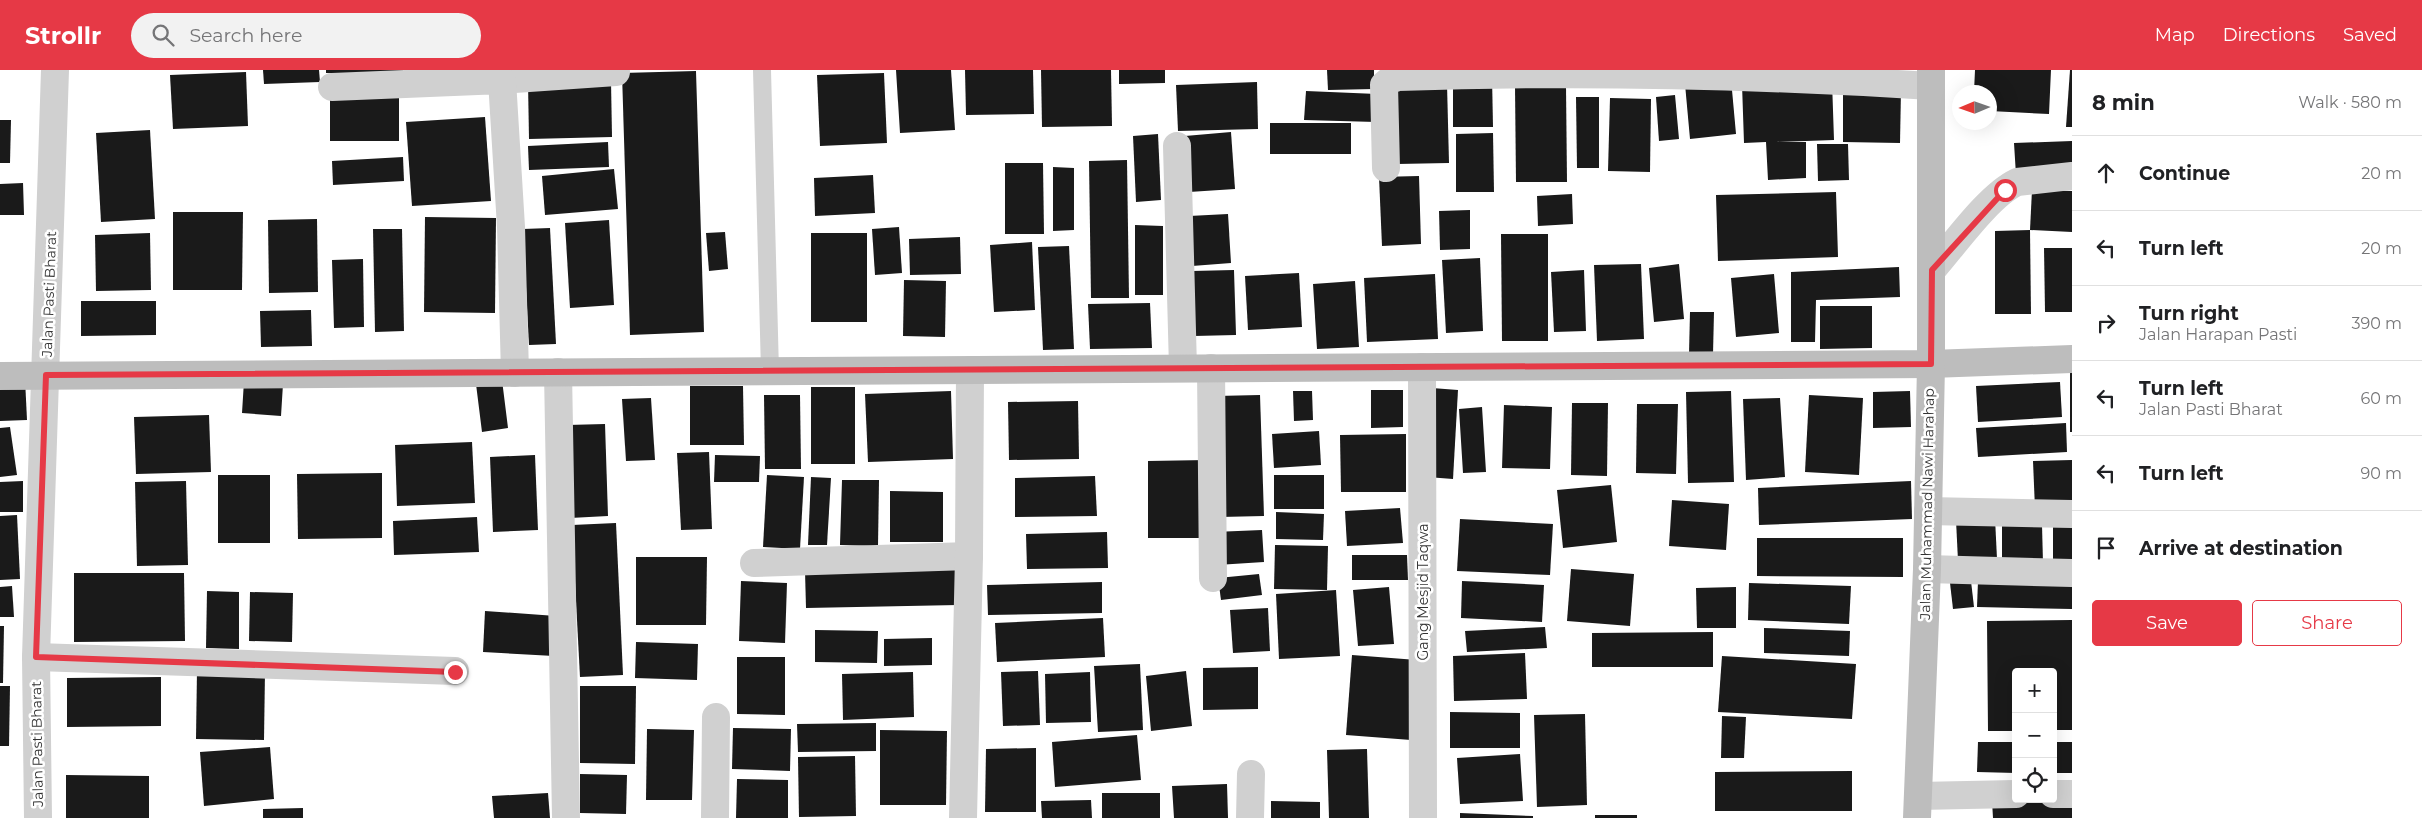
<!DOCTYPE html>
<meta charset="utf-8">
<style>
:root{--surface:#fff;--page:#f2f2f2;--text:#202124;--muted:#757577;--line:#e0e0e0;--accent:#e63946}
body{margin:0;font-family:Montserrat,sans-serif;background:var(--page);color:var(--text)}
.controls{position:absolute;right:15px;bottom:15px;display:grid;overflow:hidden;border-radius:5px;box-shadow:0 5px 20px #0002}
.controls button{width:45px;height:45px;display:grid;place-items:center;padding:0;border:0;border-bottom:1px solid var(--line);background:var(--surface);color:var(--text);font:25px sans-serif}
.compass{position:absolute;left:1952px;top:15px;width:45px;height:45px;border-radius:50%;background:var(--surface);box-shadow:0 5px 20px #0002;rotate:268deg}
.stop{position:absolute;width:15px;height:15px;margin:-11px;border:4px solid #e63946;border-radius:50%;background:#fff}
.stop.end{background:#e63946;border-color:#fff;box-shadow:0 1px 5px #0008}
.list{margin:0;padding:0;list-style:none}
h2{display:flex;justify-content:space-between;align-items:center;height:65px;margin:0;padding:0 20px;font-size:21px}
h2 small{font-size:16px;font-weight:400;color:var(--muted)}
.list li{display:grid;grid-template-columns:32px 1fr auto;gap:15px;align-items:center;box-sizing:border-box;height:75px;padding:0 20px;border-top:1px solid var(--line)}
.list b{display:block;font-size:19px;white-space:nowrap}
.list p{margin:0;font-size:16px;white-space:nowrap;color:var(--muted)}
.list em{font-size:16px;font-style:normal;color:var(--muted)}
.actions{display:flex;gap:10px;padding:15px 20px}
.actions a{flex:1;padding:11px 0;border:1px solid var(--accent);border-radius:5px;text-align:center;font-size:18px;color:var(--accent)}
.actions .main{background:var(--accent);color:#fff}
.icon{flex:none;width:28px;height:28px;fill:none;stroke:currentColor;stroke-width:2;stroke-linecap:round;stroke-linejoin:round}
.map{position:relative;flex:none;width:2072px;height:748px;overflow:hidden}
header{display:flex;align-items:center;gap:30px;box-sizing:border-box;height:70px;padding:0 25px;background:var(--accent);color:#fff}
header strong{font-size:24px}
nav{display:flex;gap:28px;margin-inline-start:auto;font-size:18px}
.search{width:350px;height:45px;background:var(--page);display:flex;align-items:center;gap:12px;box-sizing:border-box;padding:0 18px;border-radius:28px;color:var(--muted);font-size:19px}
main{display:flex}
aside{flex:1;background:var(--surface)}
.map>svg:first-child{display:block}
</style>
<header>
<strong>Strollr</strong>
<div class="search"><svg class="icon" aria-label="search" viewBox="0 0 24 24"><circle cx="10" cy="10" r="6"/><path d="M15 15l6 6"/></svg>Search here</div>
<nav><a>Map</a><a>Directions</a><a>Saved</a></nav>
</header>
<main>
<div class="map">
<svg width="2072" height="748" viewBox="0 0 2072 748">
<rect width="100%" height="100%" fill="#fff"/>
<g fill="#1a1a1a">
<polygon points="263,0 319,0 320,12 264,14"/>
<polygon points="326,0 403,0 403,4 326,3"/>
<polygon points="896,0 951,0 955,60 900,63"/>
<polygon points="965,0 1033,0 1034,44 966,45"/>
<polygon points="1041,0 1111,0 1112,56 1042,57"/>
<polygon points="1119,0 1165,0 1165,13 1119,14"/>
<polygon points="1327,0 1374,0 1374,19 1328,20"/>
<polygon points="1975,0 2051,0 2049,44 1990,41 1990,22 1974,22"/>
<polygon points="2070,0 2072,0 2072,57 2066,57"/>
<polygon points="696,1 704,262 630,265 622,3"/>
<polygon points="246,2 248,56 173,59 170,5"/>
<polygon points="884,3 887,73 820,76 817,5"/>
<polygon points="1492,6 1493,57 1453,57 1453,7"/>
<polygon points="1731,9 1736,64 1690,69 1685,14"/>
<polygon points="611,11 612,67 529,69 528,12"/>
<polygon points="1832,11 1834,70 1776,72 1806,72 1806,108 1768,110 1766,72 1744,73 1742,14"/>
<polygon points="1257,12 1258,59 1178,61 1176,15"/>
<polygon points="1447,14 1449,93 1397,94 1395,16"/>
<polygon points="1515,16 1566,16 1567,112 1516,112"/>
<polygon points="1843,19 1901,20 1900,73 1843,72"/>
<polygon points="1306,21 1377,24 1376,52 1304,50"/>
<rect x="330" y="24" width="69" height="47"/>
<polygon points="1675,25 1679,69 1659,71 1656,27"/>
<polygon points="1576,27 1599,27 1599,98 1577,98"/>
<polygon points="1610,28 1651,29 1650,102 1608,101"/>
<polygon points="485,47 491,131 412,136 406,52"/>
<polygon points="0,50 11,50 10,93 0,93"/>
<rect x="1270" y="53" width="81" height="31"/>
<polygon points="150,60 155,149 101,152 96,63"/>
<polygon points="1231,62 1235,119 1189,122 1185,66"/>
<polygon points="1493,63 1494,122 1456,122 1456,64"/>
<polygon points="1158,64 1161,130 1136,132 1133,66"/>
<polygon points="2072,71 2072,102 2016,105 2014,73"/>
<polygon points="608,72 609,97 529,100 528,76"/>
<polygon points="1817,74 1848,74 1849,110 1818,111"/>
<polygon points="403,87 404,111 333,115 332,91"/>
<polygon points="1127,90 1129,228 1091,228 1089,91"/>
<polygon points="1005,93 1043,93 1044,164 1005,164"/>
<polygon points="1053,97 1074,98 1074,160 1053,161"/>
<polygon points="614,99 618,139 545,145 542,106"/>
<polygon points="873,105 875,143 815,146 814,108"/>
<polygon points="1419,106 1421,174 1382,176 1379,107"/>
<polygon points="23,113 24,145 0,145 0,114"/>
<polygon points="2032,120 2072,121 2072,162 2030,160"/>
<polygon points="1836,122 1838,187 1718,191 1716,125"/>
<polygon points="1572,124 1573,154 1538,156 1537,126"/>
<polygon points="1470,140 1470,179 1440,180 1439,141"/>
<polygon points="173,142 243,142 242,220 173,220"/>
<polygon points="1228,144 1231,193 1192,196 1189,146"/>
<polygon points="425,147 496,148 495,243 424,242"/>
<polygon points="317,149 318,222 269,223 268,150"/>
<polygon points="609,150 614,235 570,238 565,153"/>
<polygon points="1135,155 1163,156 1163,225 1135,225"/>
<polygon points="899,157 902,203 875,205 872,159"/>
<polygon points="550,158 556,274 529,275 523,159"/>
<polygon points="373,159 402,159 404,261 375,262"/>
<polygon points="2030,160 2031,244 1995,244 1995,161"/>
<polygon points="725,162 728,199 709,201 706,163"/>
<polygon points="150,163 151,220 96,221 95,165"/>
<rect x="811" y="163" width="56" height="89"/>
<polygon points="1501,164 1548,164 1548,271 1502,271"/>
<polygon points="960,167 961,204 910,205 909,169"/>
<polygon points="1032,172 1035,240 994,242 990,175"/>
<polygon points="1069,176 1074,279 1043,280 1038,177"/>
<polygon points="2044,178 2072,178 2072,242 2045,242"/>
<polygon points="1480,188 1483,261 1446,263 1442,190"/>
<polygon points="363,189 364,257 334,258 332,190"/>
<polygon points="1641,194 1644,269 1597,271 1594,195"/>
<polygon points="1679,194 1684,249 1654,252 1649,198"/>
<polygon points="1899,197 1900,227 1816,230 1815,272 1791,272 1791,202"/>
<polygon points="1234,200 1236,265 1194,266 1192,201"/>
<polygon points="1584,200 1586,261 1554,262 1551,202"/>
<polygon points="1299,203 1302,257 1248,260 1245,206"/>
<polygon points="1435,204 1438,269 1367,272 1364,208"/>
<polygon points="1774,204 1779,263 1736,267 1731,208"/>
<polygon points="904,210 946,211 945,267 903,266"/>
<polygon points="1355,211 1359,277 1317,279 1313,214"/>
<polygon points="81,231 156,231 156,265 81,266"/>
<polygon points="1150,233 1152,278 1090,279 1088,234"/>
<polygon points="1820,236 1872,236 1872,278 1820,279"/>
<polygon points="311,240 312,276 261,277 260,241"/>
<polygon points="1690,242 1714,242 1713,284 1689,284"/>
<rect x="2070" y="293" width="2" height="69"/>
<polygon points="25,309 27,350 0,351 0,311"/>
<polygon points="502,310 508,358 482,362 476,314"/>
<polygon points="244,311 283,314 281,346 242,343"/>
<polygon points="2060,312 2062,347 1978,352 1976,316"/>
<polygon points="690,316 743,316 744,375 690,375"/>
<rect x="811" y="317" width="44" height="77"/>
<polygon points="1432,318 1458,320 1453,409 1427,407"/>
<polygon points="1371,320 1403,320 1403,357 1371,358"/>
<polygon points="951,321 953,389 868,392 865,324"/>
<polygon points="1293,321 1312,321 1313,350 1294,351"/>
<polygon points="1731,321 1734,412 1688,413 1686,322"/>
<polygon points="1910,321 1911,357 1873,358 1873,322"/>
<polygon points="764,325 800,325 801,399 765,399"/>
<polygon points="1260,325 1264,446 1220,447 1216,326"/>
<polygon points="1809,325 1863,328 1859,405 1805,402"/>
<polygon points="651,328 655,390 626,391 622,329"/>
<polygon points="1780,328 1785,407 1746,410 1743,329"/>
<polygon points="1078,331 1079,389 1009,390 1008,332"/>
<polygon points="1572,333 1608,333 1607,406 1571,405"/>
<polygon points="1637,334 1678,334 1676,404 1636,403"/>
<polygon points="1504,335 1552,337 1550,399 1502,398"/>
<polygon points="1482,337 1486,402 1463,403 1459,339"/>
<polygon points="209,345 211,402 136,404 134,347"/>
<polygon points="2066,353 2067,382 1978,387 1976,358"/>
<polygon points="605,354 608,446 570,448 567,355"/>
<polygon points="10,357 17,405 0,407 0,358"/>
<polygon points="1319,361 1321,395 1274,398 1272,364"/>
<polygon points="1406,364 1406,422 1341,422 1340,365"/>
<polygon points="472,372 475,433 397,436 395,375"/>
<polygon points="709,382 712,459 681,460 677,383"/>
<polygon points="535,385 538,460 493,462 490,387"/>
<polygon points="715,385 760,386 759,412 714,412"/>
<polygon points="1207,390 1208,468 1148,468 1148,391"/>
<polygon points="2072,390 2072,438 2035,439 2033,391"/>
<polygon points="382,403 382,468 298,469 297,404"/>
<rect x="218" y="405" width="52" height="68"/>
<polygon points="767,405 804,407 800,479 763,477"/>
<rect x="1274" y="405" width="50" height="34"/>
<polygon points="1095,406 1097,446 1015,447 1015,408"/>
<polygon points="811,407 831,408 827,475 808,475"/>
<polygon points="842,410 879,410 878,476 840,475"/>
<polygon points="23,411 23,442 0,442 0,412"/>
<polygon points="186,411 188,495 137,496 135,412"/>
<polygon points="1911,411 1912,449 1759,455 1758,418"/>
<polygon points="1611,415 1617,472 1563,478 1557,420"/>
<polygon points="890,421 943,422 943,472 890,472"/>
<polygon points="1672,430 1729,434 1726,480 1669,476"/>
<polygon points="1400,438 1403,473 1347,476 1345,441"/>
<polygon points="1276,442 1324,444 1323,470 1276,469"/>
<polygon points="17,445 20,509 0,510 0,446"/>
<polygon points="477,447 479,482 394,485 393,451"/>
<polygon points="1995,448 1997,489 1958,491 1956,450"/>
<polygon points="1460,449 1553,454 1550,505 1457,501"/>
<polygon points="616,453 623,605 580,607 572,455"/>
<polygon points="2002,454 2042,455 2043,493 2002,493"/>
<polygon points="2053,456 2072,457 2072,494 2053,494"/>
<polygon points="1262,460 1264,492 1217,495 1214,462"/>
<polygon points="1107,462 1108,498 1027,499 1026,464"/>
<polygon points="1757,468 1903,468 1903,507 1757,506"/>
<polygon points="1275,475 1328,476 1327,520 1274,519"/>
<polygon points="1352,485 1407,485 1408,510 1352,510"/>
<polygon points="636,487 707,487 706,555 636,555"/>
<polygon points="957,498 958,535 806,538 805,501"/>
<polygon points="1571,499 1634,504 1630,556 1567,551"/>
<polygon points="74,503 184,503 185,571 74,572"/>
<polygon points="1259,504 1262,525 1221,530 1218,508"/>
<polygon points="741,511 787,513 785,573 739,571"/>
<polygon points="1462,511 1544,515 1542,552 1461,548"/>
<polygon points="1971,511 1974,537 1953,539 1950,513"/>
<polygon points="1978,511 2072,513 2072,539 1977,537"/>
<polygon points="1102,512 1102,543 988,545 987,515"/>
<polygon points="1749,513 1851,516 1849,554 1748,550"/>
<polygon points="12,516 14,547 0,547 0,517"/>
<polygon points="1389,517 1394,574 1358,576 1353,520"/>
<polygon points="1736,517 1736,558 1697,558 1696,518"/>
<polygon points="1336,520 1340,586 1279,589 1276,524"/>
<polygon points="207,521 239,522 239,579 206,578"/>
<polygon points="250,522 293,523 292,572 249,571"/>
<polygon points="1268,538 1270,581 1233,583 1230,540"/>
<polygon points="485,541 556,546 554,586 483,582"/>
<polygon points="1103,548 1105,587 997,592 995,553"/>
<polygon points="2072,550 2072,660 2053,660 2053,602 2016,602 2016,661 1988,661 1987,551"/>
<polygon points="0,556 4,556 3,613 0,613"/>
<polygon points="1545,557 1547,578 1467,582 1465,561"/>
<polygon points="1764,558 1850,561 1849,586 1764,583"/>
<polygon points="815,560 878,561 877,593 815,592"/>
<polygon points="1713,562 1713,597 1592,597 1592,563"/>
<polygon points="932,568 932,595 884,596 884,569"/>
<polygon points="636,572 698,574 697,610 635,608"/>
<polygon points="1525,583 1527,629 1454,631 1453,586"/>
<polygon points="1352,585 1417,590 1411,670 1346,665"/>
<polygon points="1722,586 1856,594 1852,649 1718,642"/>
<polygon points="737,587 785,587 785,645 737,644"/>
<polygon points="1140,594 1143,660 1098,662 1094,596"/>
<polygon points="1258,597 1258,639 1203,640 1203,598"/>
<polygon points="197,600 265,601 264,670 196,669"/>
<polygon points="1038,601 1040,655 1003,656 1001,602"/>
<polygon points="1186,601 1192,656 1151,661 1146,606"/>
<polygon points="913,602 914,647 843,650 842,604"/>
<polygon points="1090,602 1091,652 1046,653 1045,604"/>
<polygon points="161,607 161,656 67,657 67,608"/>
<polygon points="0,616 10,616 9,676 0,676"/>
<polygon points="580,616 636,616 635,694 580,693"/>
<polygon points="1450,642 1520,643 1520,678 1450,678"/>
<polygon points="1585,644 1587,735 1537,737 1534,645"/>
<polygon points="1722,646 1746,647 1744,688 1721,688"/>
<polygon points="876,653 876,681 798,682 797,654"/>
<polygon points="733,658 791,659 790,701 732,699"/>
<polygon points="647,659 694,660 692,730 646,730"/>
<polygon points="880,660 947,661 946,735 880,735"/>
<polygon points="1137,665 1141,710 1055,717 1052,672"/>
<polygon points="1978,672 2016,672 2016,703 1977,702"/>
<rect x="2053" y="672" width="19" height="31"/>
<polygon points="270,677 274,729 204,736 200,682"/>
<polygon points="1036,678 1036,742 985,742 986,679"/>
<polygon points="1367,679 1369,748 1329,748 1327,680"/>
<polygon points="1520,684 1523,731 1460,734 1457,688"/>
<polygon points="855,686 856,746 799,747 798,687"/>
<polygon points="1852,701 1852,741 1715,741 1715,702"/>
<polygon points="580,704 627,705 626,744 580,743"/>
<polygon points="66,705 149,706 149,748 66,748"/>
<polygon points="737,709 788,710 788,748 736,748"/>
<polygon points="1227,714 1228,748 1174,748 1172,716"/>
<polygon points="548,723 550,748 494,748 492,726"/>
<rect x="1102" y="723" width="58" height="25"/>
<polygon points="2072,726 2072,748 1993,748 1992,731 2053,729"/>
<polygon points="1091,730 1092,748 1042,748 1041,731"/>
<polygon points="1271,731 1320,732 1320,748 1271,748"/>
<polygon points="303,738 303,748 263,748 263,739"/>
<polygon points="1460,743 1533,746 1533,748 1460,748"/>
<rect x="1595" y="745" width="42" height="3"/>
</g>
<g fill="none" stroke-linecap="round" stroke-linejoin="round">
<polyline stroke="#d0d0d0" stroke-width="18" points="762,0 770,301"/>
<g stroke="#d0d0d0" stroke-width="28">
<polyline points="502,10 616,2"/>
<polyline points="332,17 502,10 511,157 515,303"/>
<polyline points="1177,76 1183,298"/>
<path d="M1386,98L1384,15L1390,10L1398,7C1575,1 1755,5 1931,16"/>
<path d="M1932,200C1954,175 1988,126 2017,112L2072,106"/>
<polyline points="1422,297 1423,748"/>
<polyline points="1211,298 1213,508"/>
<polyline points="558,302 566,748"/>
<polyline points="1928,441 2072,444"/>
<polyline points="754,493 969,486"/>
<polyline points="1927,499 2072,503"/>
<polyline points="36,587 455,601"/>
<polyline points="2053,724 2072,724"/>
<polyline points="1918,726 2016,724"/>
<polyline points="38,748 36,587 55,0"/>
<polyline points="715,748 716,647"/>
<polyline points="963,748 969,486 970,300"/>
<polyline points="1250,748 1251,704"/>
</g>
<g stroke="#bdbdbd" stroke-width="28">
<polyline points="0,306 1931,294 2072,289"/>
<polyline points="1917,748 1927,499 1931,294 1931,0"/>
</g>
</g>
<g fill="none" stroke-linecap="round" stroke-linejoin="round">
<polyline stroke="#e63946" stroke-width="6" points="455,602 36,587 46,305 1931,294 1932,200 2005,120"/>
</g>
<g text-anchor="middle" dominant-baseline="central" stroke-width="5" stroke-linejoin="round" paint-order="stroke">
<g font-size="14" fill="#333" stroke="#fff">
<text transform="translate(49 224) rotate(-88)">Jalan Pasti Bharat</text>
<text transform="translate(1927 434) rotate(-89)">Jalan Muhammad Nawi Harahap</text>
<text transform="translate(1423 522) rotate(-90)">Gang Mesjid Taqwa</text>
<text transform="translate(37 674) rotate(-91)">Jalan Pasti Bharat</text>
</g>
</g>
</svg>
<div class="controls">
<button>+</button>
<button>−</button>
<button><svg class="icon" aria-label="locate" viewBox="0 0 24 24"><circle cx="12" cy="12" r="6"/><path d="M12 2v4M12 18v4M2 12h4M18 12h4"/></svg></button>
</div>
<svg class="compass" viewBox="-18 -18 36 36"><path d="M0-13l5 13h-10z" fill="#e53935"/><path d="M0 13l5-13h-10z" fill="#757577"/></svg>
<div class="stop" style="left:2005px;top:120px"></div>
<div class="stop end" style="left:455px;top:602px"></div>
</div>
<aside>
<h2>8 min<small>Walk · 580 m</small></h2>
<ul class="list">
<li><svg class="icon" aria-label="ahead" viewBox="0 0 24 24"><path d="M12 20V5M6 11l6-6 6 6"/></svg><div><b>Continue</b></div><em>20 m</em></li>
<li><svg class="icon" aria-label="left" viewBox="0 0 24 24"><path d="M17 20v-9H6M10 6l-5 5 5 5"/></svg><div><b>Turn left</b></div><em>20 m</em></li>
<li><svg class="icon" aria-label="right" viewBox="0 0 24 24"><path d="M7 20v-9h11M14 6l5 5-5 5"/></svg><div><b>Turn right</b><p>Jalan Harapan Pasti</p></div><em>390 m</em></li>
<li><svg class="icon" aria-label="left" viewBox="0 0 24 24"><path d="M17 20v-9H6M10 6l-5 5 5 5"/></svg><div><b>Turn left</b><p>Jalan Pasti Bharat</p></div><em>60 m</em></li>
<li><svg class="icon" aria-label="left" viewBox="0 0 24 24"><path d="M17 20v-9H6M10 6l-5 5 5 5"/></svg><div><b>Turn left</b></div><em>90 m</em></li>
<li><svg class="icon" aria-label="arrive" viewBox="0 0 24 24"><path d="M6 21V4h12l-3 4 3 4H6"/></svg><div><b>Arrive at destination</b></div></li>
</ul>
<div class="actions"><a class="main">Save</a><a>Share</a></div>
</aside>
</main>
